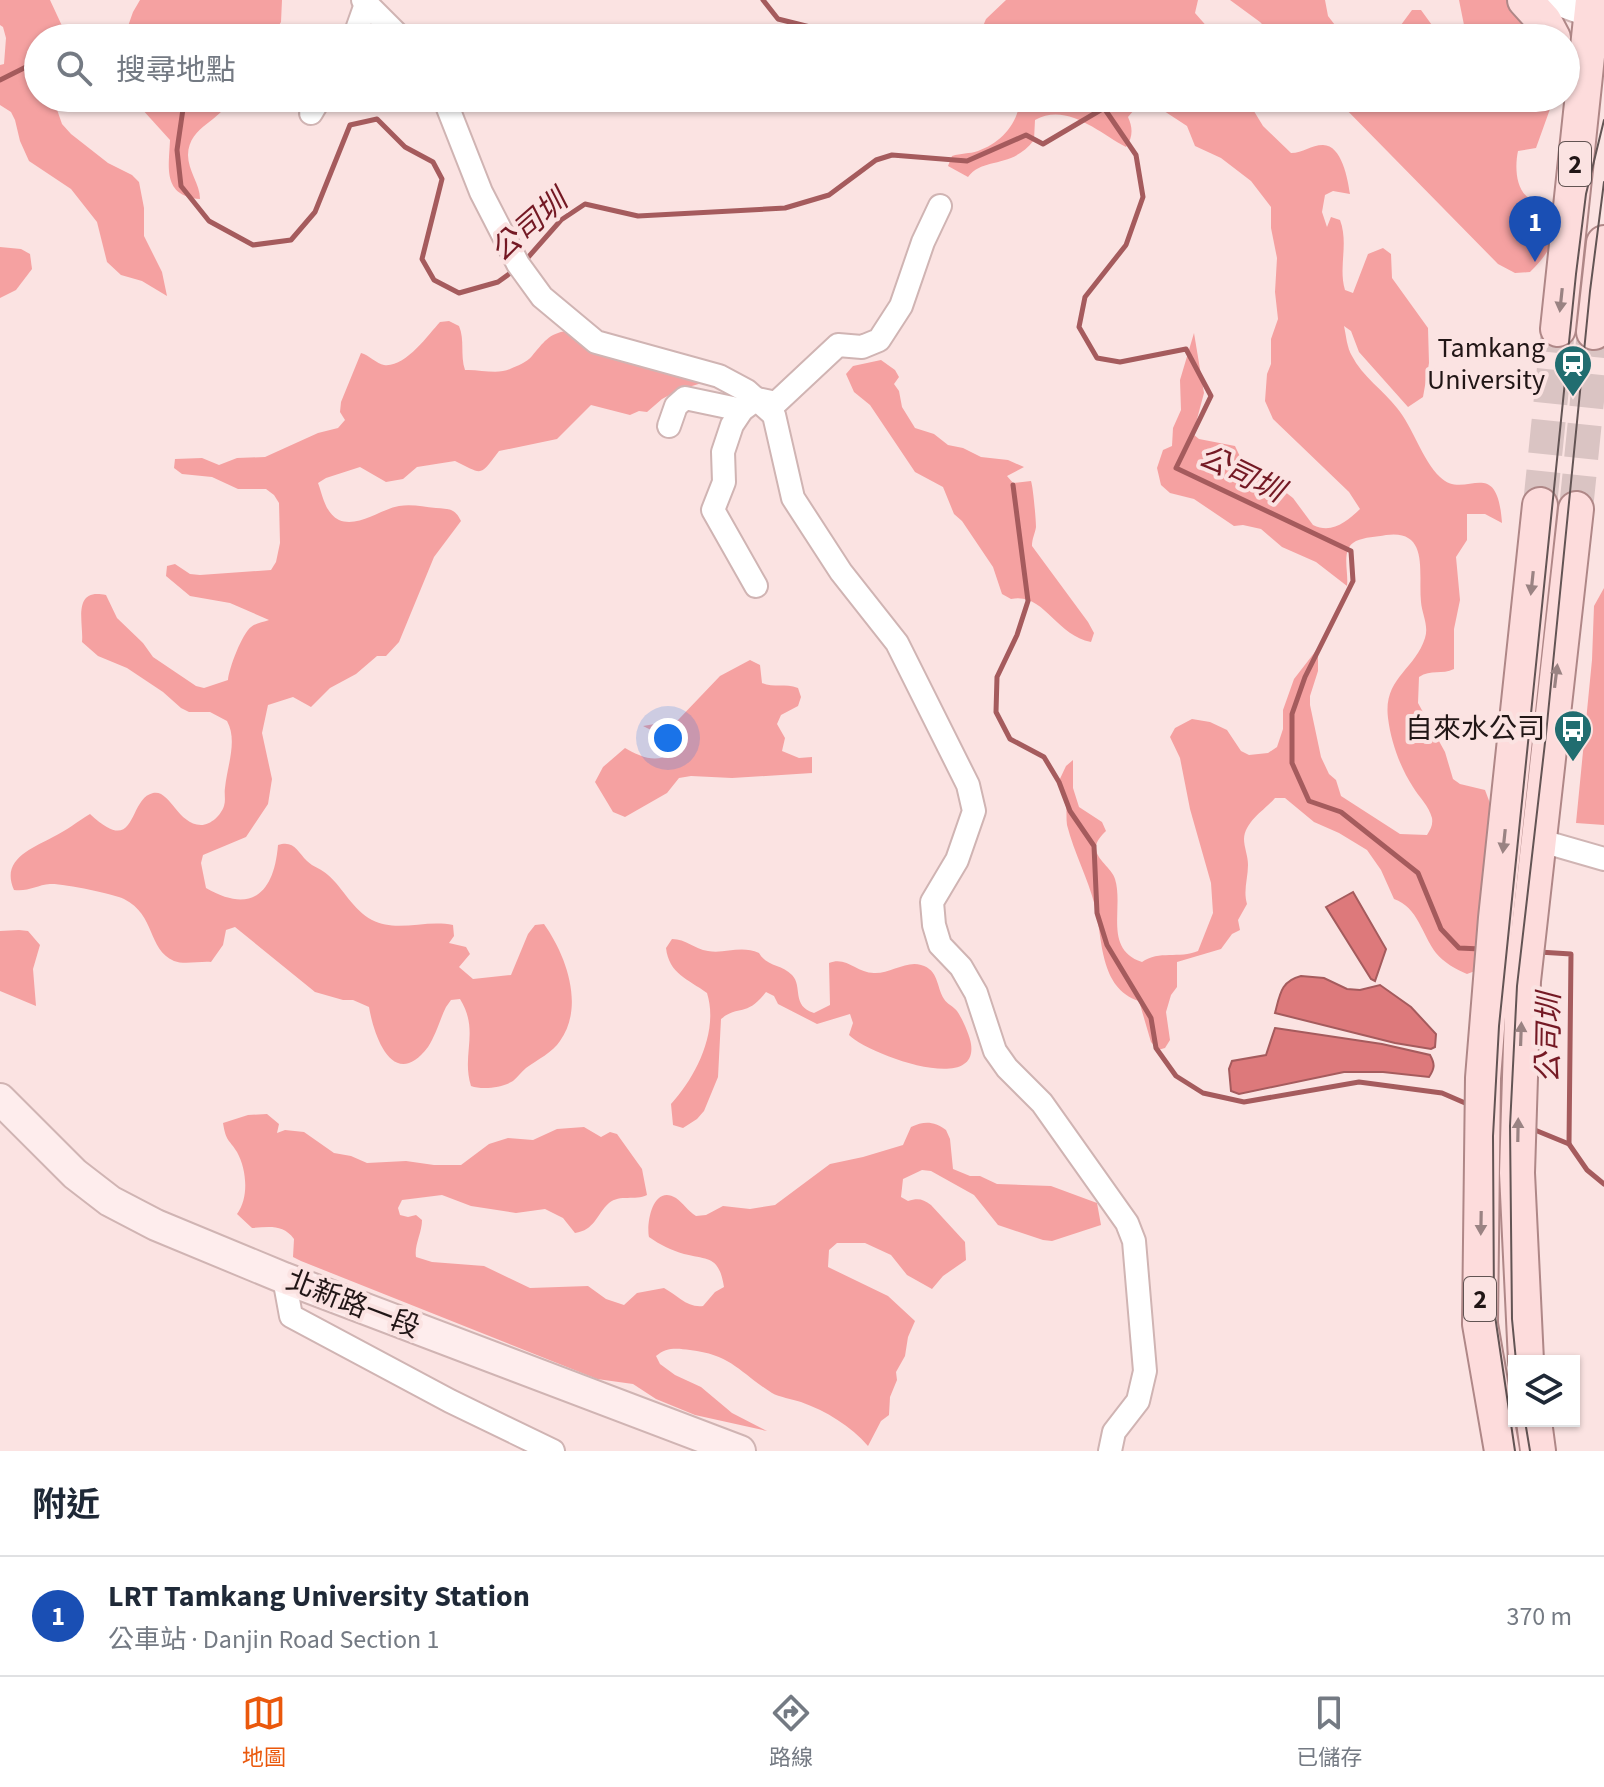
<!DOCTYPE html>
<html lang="zh-TW">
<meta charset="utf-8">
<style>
:root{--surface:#fff;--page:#f6f6f7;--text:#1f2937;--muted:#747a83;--line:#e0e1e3;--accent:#ea580c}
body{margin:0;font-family:"Source Sans 3","Noto Sans TC",sans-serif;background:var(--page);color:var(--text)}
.controls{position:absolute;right:24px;bottom:24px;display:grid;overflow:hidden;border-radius:0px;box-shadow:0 2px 6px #0004}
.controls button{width:72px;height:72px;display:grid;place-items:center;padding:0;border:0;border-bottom:2px solid var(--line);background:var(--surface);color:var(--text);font:40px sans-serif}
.you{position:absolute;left:668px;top:738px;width:28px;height:28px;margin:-20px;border:6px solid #fff;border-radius:50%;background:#1a73e8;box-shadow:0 0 0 12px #1a73e833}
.badge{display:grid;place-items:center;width:52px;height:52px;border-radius:50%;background:var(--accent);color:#fff;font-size:26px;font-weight:700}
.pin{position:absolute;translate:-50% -66px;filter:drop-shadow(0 2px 4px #0008)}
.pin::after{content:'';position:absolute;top:42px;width:28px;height:24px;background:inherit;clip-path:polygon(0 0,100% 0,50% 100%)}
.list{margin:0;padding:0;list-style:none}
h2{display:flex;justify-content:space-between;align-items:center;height:104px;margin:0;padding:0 32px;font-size:34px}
h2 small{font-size:26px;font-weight:400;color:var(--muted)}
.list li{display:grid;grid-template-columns:52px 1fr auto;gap:24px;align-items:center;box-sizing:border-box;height:120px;padding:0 32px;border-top:2px solid var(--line)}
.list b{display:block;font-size:30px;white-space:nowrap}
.list p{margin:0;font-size:26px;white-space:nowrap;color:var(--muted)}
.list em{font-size:26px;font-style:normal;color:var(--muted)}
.icon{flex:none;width:44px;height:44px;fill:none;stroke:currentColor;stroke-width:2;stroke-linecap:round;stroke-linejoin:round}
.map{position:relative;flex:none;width:1604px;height:1451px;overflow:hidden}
.search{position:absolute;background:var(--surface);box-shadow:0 2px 6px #0004;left:24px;right:24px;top:24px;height:88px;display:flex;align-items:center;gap:20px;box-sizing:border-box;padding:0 28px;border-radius:44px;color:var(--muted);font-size:30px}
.sheet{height:224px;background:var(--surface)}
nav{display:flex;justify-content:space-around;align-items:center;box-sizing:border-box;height:112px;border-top:2px solid var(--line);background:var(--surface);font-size:22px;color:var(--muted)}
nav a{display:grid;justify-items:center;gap:4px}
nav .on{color:var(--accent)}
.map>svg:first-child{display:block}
</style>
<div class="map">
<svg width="1604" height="1451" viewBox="0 0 1604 1451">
<rect width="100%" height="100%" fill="#fbe3e2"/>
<g fill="#f5a1a1">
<polygon points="0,0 50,0 63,28 45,32 37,38 38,98 53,98 62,124 71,134 108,163 132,175 139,182 144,208 144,236 162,272 167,296 142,281 121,275 107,262 97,222 71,189 29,161 20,141 15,120 11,112 0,105 0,65 4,64 6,38 3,27 0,25"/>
<path d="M140,0H282L281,22L271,38H55C77,18 105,42 127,29L133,12Z"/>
<polygon points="1006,0 1198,0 1195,13 1217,38 978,38 986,19"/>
<polygon points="1230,0 1325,0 1328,16 1338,29 1338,38 1276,38 1260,22"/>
<polygon points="1459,0 1514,0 1547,38 1460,38 1465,30"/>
<polygon points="1412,10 1421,10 1437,32 1449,38 1395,38 1398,29"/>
<path d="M229,98C223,122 189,124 188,155C188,171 200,184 200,199C162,196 169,167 170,140L141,108L139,98Z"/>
<path d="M1020,98H1246L1263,126L1291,153C1303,153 1311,145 1323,145C1342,145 1348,180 1350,194L1333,191L1325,195L1322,212L1327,227L1331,217L1340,220C1349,244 1338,267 1345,290L1353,293L1368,254L1383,248L1391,254L1392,278L1428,328L1429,363L1423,397L1408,407L1359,352L1351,331L1344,326C1346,335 1347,348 1352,356C1362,376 1384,391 1397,408C1413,427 1422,460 1440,477C1465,502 1497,452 1502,523L1485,514H1467V540L1456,557L1460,600L1454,629V669C1442,675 1431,669 1419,677L1418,703L1445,752L1453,779L1460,784L1485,790L1491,806L1475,971L1467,974C1457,970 1443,962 1436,953C1422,935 1418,907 1394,899L1381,870L1367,850L1339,833L1314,822L1285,798H1275C1265,810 1245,821 1244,839C1244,847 1248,856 1248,865C1248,878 1243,891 1247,904L1238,920L1240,930L1232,934L1221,949L1177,962V987L1171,995L1166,1012L1170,1040L1165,1048L1158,1050L1151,1042L1139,1001C1099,988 1103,939 1095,906C1088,878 1074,853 1067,825C1066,819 1067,812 1066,806C1065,798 1061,790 1058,783L1066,766L1073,760V788L1079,807L1102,822L1106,831C1102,835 1096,841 1096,847C1095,859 1112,868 1115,879C1124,908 1103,949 1142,962C1159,950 1179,959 1198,951L1213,913L1211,883L1190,809L1180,758L1170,737L1175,728L1192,719L1210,722L1227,730L1241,751L1249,755L1268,753L1277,747L1283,729V710L1294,679L1318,648V671L1310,696V705L1321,757L1329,774L1336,780L1341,796L1400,834L1427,835C1431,829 1433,825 1432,818C1429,806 1419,797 1413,787C1400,767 1391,742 1388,718C1383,678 1415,670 1425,638C1429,626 1422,614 1421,602C1418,573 1430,529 1386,535C1376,537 1365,537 1356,541C1340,549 1349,571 1347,586L1316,562L1282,547L1261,529L1243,525L1234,526L1194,499L1170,493L1161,485L1157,468L1163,450L1172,446L1173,428L1181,410L1180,380L1194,333L1204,393L1193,434L1199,439L1235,446L1243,463L1257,479L1275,484L1293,498L1313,525C1332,534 1346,522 1360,509L1349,492L1273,419L1265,401L1267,374L1271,364V339L1278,319L1275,292L1277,258L1271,228V207L1251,181L1221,158L1195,146L1187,126L1161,109L1134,110L1128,117C1133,128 1133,137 1126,147C1099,133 1067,102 1035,120L1034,140C1011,170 984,156 968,177L948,166L952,156C961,153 969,154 978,151C1001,143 1019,123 1020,98Z"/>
<path d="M1335,98H1549L1550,109L1536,148L1518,151C1515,165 1515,189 1529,198C1534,201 1541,201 1546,205C1551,210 1551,217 1552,223C1556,244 1545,257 1530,272L1515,273L1498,264Z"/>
<polygon points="0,247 21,249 30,254 32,269 16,290 0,298"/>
<path d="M449,321L459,326C465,340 460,355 465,370C479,369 497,375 510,369C517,366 527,362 532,356C543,343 549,333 567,331L705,382L679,390L662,399L647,412L639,411L630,415L591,405L557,439L499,451C479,477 484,475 455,461L417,467L403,479L386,482L360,467L326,478L318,483C323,496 325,513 339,520C358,528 381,509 399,506C413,504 423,507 436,508C449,509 455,508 461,521L434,557L399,642L386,656H377L356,674L330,688L311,707L293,697L268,705L262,733L272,779L268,804L246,837L203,855L201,863L206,888C251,914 274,894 278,845C294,840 297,851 307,861C313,867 322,869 328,875C343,888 353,910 372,920C397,933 426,919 453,925L454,936L449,943L466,947L470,954L459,967L473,979L511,975L528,934L535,925L544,924C566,955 585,1006 560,1041C553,1052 537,1060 526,1068C521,1072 518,1077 513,1081C502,1088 482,1090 471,1086C461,1054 480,1031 460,999L451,1000L446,1007C440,1019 436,1035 428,1047C394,1092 374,1037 369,1007L353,1000H343L315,992L235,927L226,930L223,945L211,962C200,961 184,965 174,961C147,949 156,915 124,899C115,894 61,883 50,884C37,885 28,892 14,890C0,859 33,848 53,837C66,831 78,821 90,814C138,859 127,799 153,793C170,789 177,824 201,825C211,825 221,815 224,806C226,800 224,794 225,788C227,766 238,741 227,721L210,712H189L181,708L163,692L127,668L98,656L82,642C84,624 71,587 106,595L117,618L143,643L153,657L196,686L204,688L228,680C229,668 242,634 251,627C256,623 263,622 269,620L230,603L190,596L166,576L167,566L175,564L190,574L200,575L271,570L276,562L280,543L279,503L274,495L266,489H238L212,477L182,474L174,468L175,459L202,458L219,465L237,458L265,457L318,433L338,428L345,420L340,412L341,402L361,353C369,355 377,364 384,365C405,368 428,335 440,322Z"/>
<path d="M881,360L895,370L899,377L894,384L899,391L902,407L915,428L934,434L948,445L963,448L981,457L1008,460L1024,467L1007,476L1013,483L1031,481C1033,486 1036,520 1036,527C1035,534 1032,538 1032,546L1088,622L1094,633L1091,642C1055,635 1044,592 1011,599L1002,594L993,567L962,521L954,514L943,487L915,472L870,405L854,392L846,374L853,366Z"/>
<polygon points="1604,588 1604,825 1576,823 1592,660 1594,606"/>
<path d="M750,660L760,665L762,683C774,688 785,683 798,688L801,697L798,706L781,715L777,724L785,738L782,751L799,758L812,757V773L732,778L691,776L679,778L667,793L625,817L613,812L595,782L603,767L625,748C643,759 667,767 678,742C666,734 655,733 643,726L678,720L720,676Z"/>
<polygon points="19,930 28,931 40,945 33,969 36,1006 0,991 0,931"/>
<path d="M672,939C686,939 694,949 708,951C725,954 741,945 759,953C767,967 782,964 792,975C803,986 791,1006 814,1013L830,1005L829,963C847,956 856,973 874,973C889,974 907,960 921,965C939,970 936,986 944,999C947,1004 953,1006 957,1011C962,1018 970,1036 971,1044C979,1096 866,1053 849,1035L853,1023L850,1014L817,1024L778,1004L774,996L766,992C746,1018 739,1004 721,1019L718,1077L704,1111L697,1119L683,1128L673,1125L671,1104C696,1077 719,1031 707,993C688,979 669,974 666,948Z"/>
<path d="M267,1114L279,1124L277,1133L285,1130L304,1132L334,1153L351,1156L367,1163L406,1161L434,1165H461L489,1144L508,1138L533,1140L557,1129L584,1127L601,1137L610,1132L617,1134L642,1169L647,1195C635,1201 620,1194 609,1203C596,1215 595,1230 575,1233L563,1218L545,1209L516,1213L471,1206L442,1195L402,1200L398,1208L400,1215L408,1217L416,1215L422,1220C422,1233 414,1245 416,1257L432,1262L484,1266L530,1288L588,1286L606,1299L624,1305L637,1293L664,1288C677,1295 687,1308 703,1306L715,1292L724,1287C719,1256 709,1260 684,1254C671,1250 660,1245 649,1237C646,1223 653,1184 676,1198C683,1203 688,1211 696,1216L706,1215L723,1206L750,1209L775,1205L830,1164L863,1157L903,1145L911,1127C924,1121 934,1121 946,1130L950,1139L953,1169L970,1176H980L997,1184L1051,1186L1097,1203L1101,1225L1052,1241L1043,1240L998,1225L974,1195L931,1171L922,1170L903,1179L901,1197L908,1201C918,1198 923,1199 931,1205L965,1242L966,1260L943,1276L932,1289L907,1275L891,1255L865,1243H837L829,1250L828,1267L888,1296L915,1321L908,1337L905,1356L896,1372L897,1380L890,1397L889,1415L881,1421L868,1446C851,1426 826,1411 801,1402C792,1399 779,1397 772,1393C739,1372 732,1355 690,1350C677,1348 666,1347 656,1356L660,1364L675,1375L701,1387L732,1413L767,1431L695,1415L656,1399L633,1384L597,1379L301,1261L293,1257L294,1239C283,1224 269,1227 252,1228L237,1214C249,1198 247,1170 237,1152C229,1139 226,1142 223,1123L248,1115Z"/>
</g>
<g fill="#dd797b" stroke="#a55b5d" stroke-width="2">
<polygon points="1353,892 1386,949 1375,981 1371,979 1326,907"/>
<path d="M1301,976L1324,978L1347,989L1360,990L1380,985L1411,1007L1436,1034L1435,1047L1431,1049L1395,1043L1275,1013C1280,994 1281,981 1301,976Z"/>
<path d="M1275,1028L1382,1044L1430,1055C1435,1064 1435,1068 1429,1077L1383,1072H1344L1239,1094L1231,1091L1229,1069L1232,1061L1266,1055Z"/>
</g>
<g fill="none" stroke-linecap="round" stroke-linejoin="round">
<g stroke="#a55b5d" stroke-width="5">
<polyline points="763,0 778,19 838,34 841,38"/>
<polyline points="0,80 38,61"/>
<polyline points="172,98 183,109 177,150 181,186 209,221 253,245 291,240 315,212 350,125 377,119 405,147 433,162 442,179 422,259 434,280 459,293 498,282 516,269"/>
<polyline points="1089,98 1104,108"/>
<polyline points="524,262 561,220 585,204 638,216 785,208 829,195 876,160 892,155 967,161 1026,135 1043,144 1104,108 1136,155 1143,197 1126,245 1085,297 1079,327 1097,358 1120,362 1186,349 1211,396 1176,468 1351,551 1353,581 1305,677 1292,714 1292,763 1309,801 1341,812 1418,873 1441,929 1459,948 1481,949"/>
<polyline points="1013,485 1028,601 1017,635 997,677 996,712 1010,739 1044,757 1059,782 1070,811 1094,846 1097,913 1107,945 1151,1018 1156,1048 1176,1076 1203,1093 1244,1102 1359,1082 1442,1093 1472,1106"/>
<polyline points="1539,952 1571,954 1569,1144 1587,1170 1604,1184"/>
<polyline points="1530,1128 1569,1144"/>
</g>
<g stroke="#dac4c3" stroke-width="34" stroke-dasharray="34 17" stroke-linecap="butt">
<polyline points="1540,505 1558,329"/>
<polyline points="1576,509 1594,332"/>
</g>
<defs>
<g id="street">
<polyline points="363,0 401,38"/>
<polyline points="1546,0 1601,20"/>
<polyline points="354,38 366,4"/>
<polyline points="444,98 481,192 518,264 542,297 596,342 719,376 747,391 774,415 793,498 841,572 897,643 968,785 974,811 957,860 932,902 934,925 940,945 961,967 976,993 995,1051 1007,1068 1042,1103 1127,1223 1134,1241 1145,1371 1138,1401 1114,1432 1110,1451"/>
<polyline points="311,113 320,98"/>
<polyline points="669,426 676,406 685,398 742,410"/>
<polyline points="756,586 713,510 724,482 723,452 732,425 742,410 757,399 776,403 838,345 862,347 879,340 901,306 923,242 940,206"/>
<polyline points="1538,840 1604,859"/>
<polyline points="284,1278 291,1316 450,1401 553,1451"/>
</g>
<polyline id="secondary" points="0,1099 75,1174 110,1201 156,1225 284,1278 740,1451"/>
<g id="primary">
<polyline points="1525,0 1544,21 1553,38"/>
<polyline points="1558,329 1593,0"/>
<polyline points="1594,332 1604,243"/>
<polyline points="1526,1361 1517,1173 1523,981 1576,509"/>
<polyline points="1534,1421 1538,1451"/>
<polyline points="1502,1451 1480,1324 1483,1078 1496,918 1540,505"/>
</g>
</defs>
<use href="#street" stroke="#d0b4b3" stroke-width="26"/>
<use href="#secondary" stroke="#d0b4b3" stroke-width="34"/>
<use href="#primary" stroke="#af8787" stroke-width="38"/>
<use href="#street" stroke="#fff" stroke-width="22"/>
<use href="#secondary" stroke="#feeded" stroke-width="30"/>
<use href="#primary" stroke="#fddcdc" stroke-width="34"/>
<g stroke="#635454" stroke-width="2">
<polyline points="1516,1361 1512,1319 1510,1126 1517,986 1546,734 1590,291 1604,182"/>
<polyline points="1525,1421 1530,1451"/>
<polyline points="1515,1451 1494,1309 1493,1136 1499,1026 1576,274 1586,194 1604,120"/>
</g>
</g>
<defs><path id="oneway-solid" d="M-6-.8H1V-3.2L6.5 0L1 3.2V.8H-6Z" transform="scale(2)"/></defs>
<g fill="#9a8383">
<use href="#oneway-solid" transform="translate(1561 300) rotate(96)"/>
<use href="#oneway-solid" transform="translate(1532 583) rotate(96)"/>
<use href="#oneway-solid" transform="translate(1556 676) rotate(-83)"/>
<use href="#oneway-solid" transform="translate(1504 841) rotate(96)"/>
<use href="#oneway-solid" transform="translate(1521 1034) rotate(-88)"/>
<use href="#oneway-solid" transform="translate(1518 1130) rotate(-89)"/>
<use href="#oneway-solid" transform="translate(1481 1223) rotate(91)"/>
</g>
<defs>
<symbol id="station-pin" viewBox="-11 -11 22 30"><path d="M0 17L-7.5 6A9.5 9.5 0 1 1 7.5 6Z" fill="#216d70" stroke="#fbe3e2"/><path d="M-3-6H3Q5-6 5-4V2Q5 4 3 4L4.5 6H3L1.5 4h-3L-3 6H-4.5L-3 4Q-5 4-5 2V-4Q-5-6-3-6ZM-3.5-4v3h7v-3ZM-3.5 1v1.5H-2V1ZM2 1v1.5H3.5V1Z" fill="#fff"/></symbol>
<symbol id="bus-pin" viewBox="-11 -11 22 30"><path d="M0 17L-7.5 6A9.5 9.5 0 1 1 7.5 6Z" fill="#216d70" stroke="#fbe3e2"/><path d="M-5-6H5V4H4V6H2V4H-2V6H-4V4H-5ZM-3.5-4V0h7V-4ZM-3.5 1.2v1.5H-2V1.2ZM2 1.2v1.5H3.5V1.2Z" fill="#fff"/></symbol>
</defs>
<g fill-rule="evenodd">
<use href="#station-pin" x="1551" y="342" width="44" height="60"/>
<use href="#bus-pin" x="1551" y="707" width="44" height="60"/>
</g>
<g text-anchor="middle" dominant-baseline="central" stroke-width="8" stroke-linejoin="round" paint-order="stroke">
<g fill="#fbe3e2" stroke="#625453" stroke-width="2">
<rect x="1559" y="142" width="32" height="44" rx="6"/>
<rect x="1464" y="1277" width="32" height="44" rx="6"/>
</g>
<g font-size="26" font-weight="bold" fill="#211616">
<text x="1575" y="164">2</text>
<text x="1480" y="1299">2</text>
</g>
<g font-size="28" fill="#211616" stroke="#fbe3e2" text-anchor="end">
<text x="1545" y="348">Tamkang<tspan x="1545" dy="32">University</tspan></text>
<text x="1545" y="729">自來水公司</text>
</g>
<g font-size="28" fill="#211616" stroke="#fbe3e2">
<text transform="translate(353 1304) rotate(21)">北新路一段</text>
</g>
<g font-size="30" font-style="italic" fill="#741924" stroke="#fbe3e2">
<text transform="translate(529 226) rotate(-41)">公司圳</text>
<text transform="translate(1241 474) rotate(26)">公司圳</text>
<text transform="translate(1549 1038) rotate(-89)">公司圳</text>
</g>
</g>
</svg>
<div class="controls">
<button><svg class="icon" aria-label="layers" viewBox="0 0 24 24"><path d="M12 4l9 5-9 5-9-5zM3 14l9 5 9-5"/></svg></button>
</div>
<div class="you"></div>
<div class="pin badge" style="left:1535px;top:262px;background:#1a4fb4">1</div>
<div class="search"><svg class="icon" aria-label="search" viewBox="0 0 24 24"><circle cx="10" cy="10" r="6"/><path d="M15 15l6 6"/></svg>搜尋地點</div>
</div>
<section class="sheet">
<h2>附近<small></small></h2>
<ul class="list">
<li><span class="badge" style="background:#1a4fb4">1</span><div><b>LRT Tamkang University Station</b><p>公車站 · Danjin Road Section 1</p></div><em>370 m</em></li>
</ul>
</section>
<nav>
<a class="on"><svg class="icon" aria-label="map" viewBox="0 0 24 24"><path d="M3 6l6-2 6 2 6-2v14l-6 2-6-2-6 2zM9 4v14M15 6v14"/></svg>地圖</a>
<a><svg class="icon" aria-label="directions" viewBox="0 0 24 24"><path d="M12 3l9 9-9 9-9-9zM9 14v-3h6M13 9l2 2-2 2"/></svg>路線</a>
<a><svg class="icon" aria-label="saved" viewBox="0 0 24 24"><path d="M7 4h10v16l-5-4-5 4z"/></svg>已儲存</a>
</nav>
